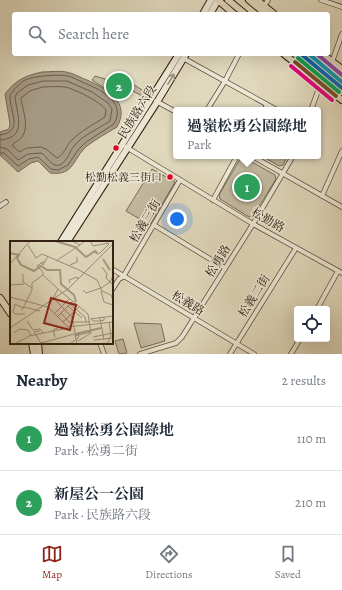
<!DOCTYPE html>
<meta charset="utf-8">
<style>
:root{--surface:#fff;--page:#f2f2f3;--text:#1f2937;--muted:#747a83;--line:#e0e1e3;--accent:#8f2418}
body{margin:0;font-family:Alegreya,"Noto Serif TC",serif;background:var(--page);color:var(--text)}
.controls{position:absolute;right:12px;bottom:12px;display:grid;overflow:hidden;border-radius:4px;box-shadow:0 4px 16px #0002}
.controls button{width:36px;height:36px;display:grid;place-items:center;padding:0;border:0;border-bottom:1px solid var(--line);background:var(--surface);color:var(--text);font:20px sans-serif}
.you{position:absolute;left:177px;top:219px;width:14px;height:14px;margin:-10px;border:3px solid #fff;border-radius:50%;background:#1a73e8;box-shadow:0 0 0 6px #1a73e833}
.badge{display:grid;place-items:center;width:26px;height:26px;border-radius:50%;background:var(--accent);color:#fff;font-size:13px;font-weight:700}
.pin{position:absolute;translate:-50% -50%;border:2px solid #fff;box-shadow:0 1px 4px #0006}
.popup{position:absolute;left:173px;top:107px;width:148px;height:52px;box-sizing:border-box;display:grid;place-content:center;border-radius:4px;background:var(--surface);filter:drop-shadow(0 1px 3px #0005);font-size:13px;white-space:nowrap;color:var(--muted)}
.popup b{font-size:15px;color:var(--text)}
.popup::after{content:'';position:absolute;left:50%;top:100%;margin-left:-8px;border:8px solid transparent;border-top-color:var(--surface)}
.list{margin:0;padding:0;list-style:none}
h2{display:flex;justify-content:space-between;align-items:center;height:52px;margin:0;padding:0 16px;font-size:17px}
h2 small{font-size:13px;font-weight:400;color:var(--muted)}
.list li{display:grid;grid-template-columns:26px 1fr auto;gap:12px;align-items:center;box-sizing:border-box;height:64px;padding:0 16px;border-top:1px solid var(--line)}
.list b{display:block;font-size:15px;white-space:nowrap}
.list p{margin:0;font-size:13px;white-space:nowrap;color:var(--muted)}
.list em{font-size:13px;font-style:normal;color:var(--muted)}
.icon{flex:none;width:22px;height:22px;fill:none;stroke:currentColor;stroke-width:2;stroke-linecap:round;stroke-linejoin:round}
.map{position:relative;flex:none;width:342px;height:354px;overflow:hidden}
.search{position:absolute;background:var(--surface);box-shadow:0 4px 16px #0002;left:12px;right:12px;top:12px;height:44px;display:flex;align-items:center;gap:10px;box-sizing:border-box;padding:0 14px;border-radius:4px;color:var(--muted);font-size:15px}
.sheet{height:180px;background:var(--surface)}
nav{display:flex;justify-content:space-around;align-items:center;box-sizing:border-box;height:56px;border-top:1px solid var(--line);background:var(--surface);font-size:11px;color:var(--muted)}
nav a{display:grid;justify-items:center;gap:2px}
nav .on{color:var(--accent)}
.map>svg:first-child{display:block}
</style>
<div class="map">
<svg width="342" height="354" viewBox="0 0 342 354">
<rect width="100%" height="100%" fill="#e0d8bc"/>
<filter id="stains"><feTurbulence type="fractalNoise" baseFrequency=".005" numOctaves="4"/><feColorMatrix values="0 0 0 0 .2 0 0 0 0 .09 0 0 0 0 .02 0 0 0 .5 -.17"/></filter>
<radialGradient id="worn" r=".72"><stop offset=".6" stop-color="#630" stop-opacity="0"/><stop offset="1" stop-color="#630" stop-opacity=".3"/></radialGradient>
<g fill="#c3b99f" stroke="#7b6c5a">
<polygon points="95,76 118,83 131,83 150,95 148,99 131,90 127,93 115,95 92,80"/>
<polygon points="262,156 287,156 283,165 279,166"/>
<polygon points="243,157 275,175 276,179 253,216 249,217 220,199 219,195 240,159"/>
<polygon points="152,169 175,182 150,225 126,211"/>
<polygon points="134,323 161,324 165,341 141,348"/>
<polygon points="123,339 127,353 119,354 115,341"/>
</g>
<path fill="#a59983" stroke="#776957" d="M42,72C50,72 61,70 70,73C75,74 81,78 87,80C107,89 131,102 117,127C107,133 96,139 87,146C72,159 75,176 50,173L38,161L31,163L18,172L0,155V132L9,129L10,124L5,94C16,80 24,76 42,72Z"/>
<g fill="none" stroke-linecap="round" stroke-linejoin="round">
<g stroke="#6c5c4c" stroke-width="1">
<path d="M43,87C50,87 58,86 65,87C75,89 101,102 106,110L105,117C93,125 80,131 71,141C66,146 64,155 57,158L46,149L41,147L27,148L19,152L12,145C14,142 19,141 22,137C30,125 22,110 21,98L30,91Z"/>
<path d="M0,135C25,132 9,111 10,95C14,90 19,83 25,80C35,76 57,74 68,76C72,77 78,80 82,82C99,89 127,101 114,124L86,142L78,150L68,165L58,170L51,169L38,157L29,159L18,166L4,153H0"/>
<path d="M0,140C28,138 17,115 15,97L17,93L28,85L43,81H67L92,92L108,103L112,109L110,121C98,129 83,135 74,146C69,152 65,168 55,165C49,163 46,155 41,153L28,154L18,160L7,149L0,147"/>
</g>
<defs>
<g id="street">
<polyline points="321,0 342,7"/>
<polyline points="264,6 268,0"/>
<polyline points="183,58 277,110"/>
<polyline points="332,62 342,34"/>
<polyline points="156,101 176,112"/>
<polyline points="207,110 225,81 239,54"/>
<polyline points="264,110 267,105"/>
<polyline points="311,110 321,83"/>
<polyline points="126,147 253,224 342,273"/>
<polyline points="252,156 342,207"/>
<polyline points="322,196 342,151"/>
<polyline points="213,200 237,156"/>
<polyline points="0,206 6,202"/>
<polyline points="154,225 225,268"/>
<polyline points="112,269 254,354"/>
<polyline points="112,290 119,279 123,277 180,180"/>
<polyline points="317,309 338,271"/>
<polyline points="100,343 104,354"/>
<polyline points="140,354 176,343 182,337 253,224 293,156"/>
<polyline points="230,354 296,248"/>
<polyline points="291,354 300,339"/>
</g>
<g id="secondary">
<polyline points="203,14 211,0"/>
<polyline points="210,14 218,0"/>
<polyline points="61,242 179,54"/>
<polyline points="67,242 157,102 186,54"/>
<polyline points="0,298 11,314"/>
<polyline points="32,343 34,354"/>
<polyline points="38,343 39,354"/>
</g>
<g id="primary">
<polyline points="218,0 234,14"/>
<polyline points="228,0 245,14"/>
<polyline points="249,0 266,14"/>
<polyline points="257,0 274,14"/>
<polyline points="284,54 342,100"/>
<polyline points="295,54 342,92"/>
<polyline points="314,54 342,76"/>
<polyline points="322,54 342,69"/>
</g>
</defs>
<use href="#street" stroke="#5e4e3e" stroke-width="5.5"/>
<use href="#secondary" stroke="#332014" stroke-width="8"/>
<use href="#primary" stroke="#332014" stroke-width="8"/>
<use href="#street" stroke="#ebe6d3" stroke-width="4"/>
<use href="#secondary" stroke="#ebe6d3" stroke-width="6"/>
<use href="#primary" stroke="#e0d8bc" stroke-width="6"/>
<defs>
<polyline id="rail-1" points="301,54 342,88"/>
<polyline id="rail-2" points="298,58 339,92"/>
<polyline id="rail-3" points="309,54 342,82"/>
<polyline id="rail-4" points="295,62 336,96"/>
<polyline id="rail-5" points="317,54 342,75"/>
<polyline id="rail-6" points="291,66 332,100"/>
</defs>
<use href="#rail-1" stroke="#ebe6d3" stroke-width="7"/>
<use href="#rail-2" stroke="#ebe6d3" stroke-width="7"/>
<use href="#rail-3" stroke="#ebe6d3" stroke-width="7"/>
<use href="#rail-4" stroke="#ebe6d3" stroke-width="7"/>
<use href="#rail-5" stroke="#ebe6d3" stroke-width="7"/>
<use href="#rail-6" stroke="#ebe6d3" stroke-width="7"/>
<use href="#rail-1" stroke="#0065bd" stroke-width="4"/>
<use href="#rail-2" stroke="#00a651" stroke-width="4"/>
<use href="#rail-3" stroke="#059bbb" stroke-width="4"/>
<use href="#rail-4" stroke="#7a4b2a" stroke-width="4"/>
<use href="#rail-5" stroke="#8e44ad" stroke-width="4"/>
<use href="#rail-6" stroke="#e5007d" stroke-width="4"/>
</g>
<defs><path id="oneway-shaft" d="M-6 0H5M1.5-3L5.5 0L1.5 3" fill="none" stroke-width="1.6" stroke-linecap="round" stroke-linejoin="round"/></defs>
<use stroke="#988d7d" href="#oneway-shaft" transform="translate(171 79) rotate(-59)"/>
<g fill="#e4002b" stroke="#ebe6d3" stroke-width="1.5">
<circle cx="116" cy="148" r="3.5"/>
<circle cx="170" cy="177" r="3.5"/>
</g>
<g text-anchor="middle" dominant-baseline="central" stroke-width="3" stroke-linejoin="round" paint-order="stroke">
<g font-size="11" fill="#332014" stroke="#ebe6d3" text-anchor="end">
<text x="162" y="177">松勤松義三街口</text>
</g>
<g font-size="12" fill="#332014" stroke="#ebe6d3">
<text transform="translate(137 112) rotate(-58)">民族路六段</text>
<text transform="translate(268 220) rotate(30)">松勤路</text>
<text transform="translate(145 221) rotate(-59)">松義三街</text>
<text transform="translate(218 261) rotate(-58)">松勇路</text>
<text transform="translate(254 296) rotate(-58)">松義二街</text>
<text transform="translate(188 303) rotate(31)">松義路</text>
</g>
</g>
<g transform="translate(10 241)">
<rect width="103" height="103" fill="#e0d8bc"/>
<path fill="none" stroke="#a59983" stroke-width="2" d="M45,0L65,6L76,16L85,10L88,13M0,12L9,14L7,17L11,24L24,30L31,25L37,29H50L51,43L64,54L66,61M93,18L100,29M65,93L91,87"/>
<path fill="none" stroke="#9b8e79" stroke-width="1" d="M62,0L70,4L75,0M80,0L83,5L99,2M18,4L26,17L32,13L69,29L87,39L92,50L101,54L103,59M89,13L99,3M46,20L70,4M31,21L33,24L38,15M0,23L20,0M60,24L67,21V16M92,26L97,33L96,37L102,43M13,33V41L22,47M33,34L48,48M60,42L59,39L67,36L68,38M0,44L14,43M91,47L100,41L103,35M73,49L76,52L91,47M91,50L94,61L103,64M0,56L38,66L58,86L103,81M46,60L62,76L67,103M40,63L48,48L78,73L81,92L68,100M60,63L75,76L76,81M58,65L72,77M14,66L30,70M13,67L5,63L3,71L5,73H15M12,69L22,49V42L33,34V31L27,25L35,20M51,72L59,81H80M44,73L60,57M47,76L63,60M90,77L94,99M80,78L103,75M82,78L83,80H91L94,79V76M17,80L23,89L30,88L33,92M53,81L69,66M0,87L58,48L103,3M30,90L24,91L31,102L64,93M4,92L9,88L18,89L21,94M64,95L81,91M45,96L43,89L47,87L48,89M83,96L103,92M84,99L103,97M5,103L19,95L58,87M60,103L69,96L68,92M97,103L101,95L99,81"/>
<path fill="#8f2418" fill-opacity="0.15" stroke="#8f2418" stroke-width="2" d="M41,57L66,64L60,89L34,82Z"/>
<rect width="103" height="103" fill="none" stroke="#332014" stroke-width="2"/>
</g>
<rect width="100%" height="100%" filter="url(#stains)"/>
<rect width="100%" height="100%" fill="url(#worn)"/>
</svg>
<div class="controls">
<button><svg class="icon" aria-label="locate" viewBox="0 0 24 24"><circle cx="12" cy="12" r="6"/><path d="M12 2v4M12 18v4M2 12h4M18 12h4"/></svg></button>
</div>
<div class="you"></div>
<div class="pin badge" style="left:247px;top:187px;background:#2e9e5b">1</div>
<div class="popup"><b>過嶺松勇公園綠地</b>Park</div>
<div class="pin badge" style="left:119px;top:86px;background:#2e9e5b">2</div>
<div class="search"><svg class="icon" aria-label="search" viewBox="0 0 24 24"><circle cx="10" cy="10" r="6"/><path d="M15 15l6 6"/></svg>Search here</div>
</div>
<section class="sheet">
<h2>Nearby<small>2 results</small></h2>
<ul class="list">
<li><span class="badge" style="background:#2e9e5b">1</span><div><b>過嶺松勇公園綠地</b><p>Park · 松勇二街</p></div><em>110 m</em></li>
<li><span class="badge" style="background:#2e9e5b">2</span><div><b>新屋公一公園</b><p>Park · 民族路六段</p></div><em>210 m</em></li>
</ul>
</section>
<nav>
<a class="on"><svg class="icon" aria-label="map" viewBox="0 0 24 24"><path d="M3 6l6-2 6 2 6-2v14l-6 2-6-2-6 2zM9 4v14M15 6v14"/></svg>Map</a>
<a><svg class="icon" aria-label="directions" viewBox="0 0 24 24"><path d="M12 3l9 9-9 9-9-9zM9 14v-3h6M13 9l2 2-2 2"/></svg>Directions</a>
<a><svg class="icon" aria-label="saved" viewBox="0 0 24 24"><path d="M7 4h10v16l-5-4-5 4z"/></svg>Saved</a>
</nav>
